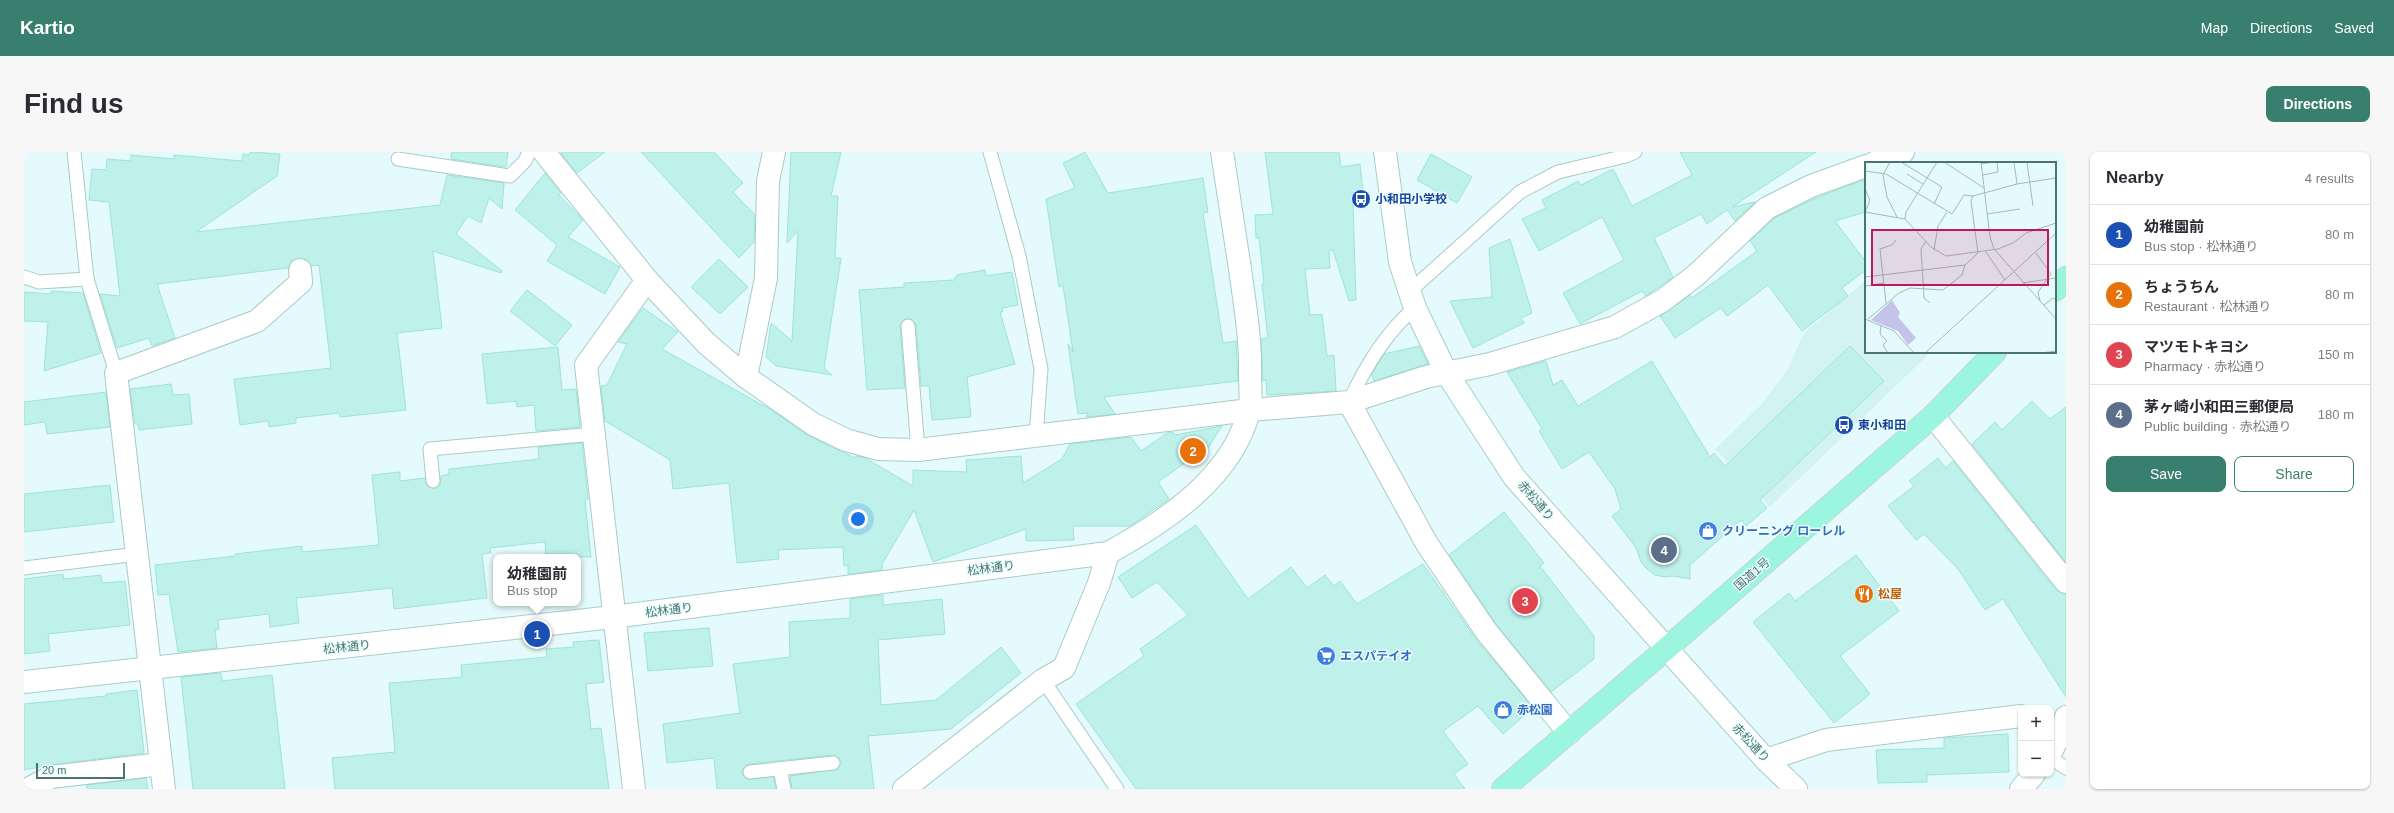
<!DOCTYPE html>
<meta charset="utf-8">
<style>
:root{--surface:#fff;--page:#f7f7f7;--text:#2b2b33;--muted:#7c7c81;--line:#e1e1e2;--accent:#397f6e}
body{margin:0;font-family:Helvetica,"Noto Sans JP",sans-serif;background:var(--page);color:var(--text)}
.controls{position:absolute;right:12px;bottom:12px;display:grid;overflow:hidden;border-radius:8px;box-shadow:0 1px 3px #0004}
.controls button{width:36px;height:36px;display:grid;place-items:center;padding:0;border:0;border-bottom:1px solid var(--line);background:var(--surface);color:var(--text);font:20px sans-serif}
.scale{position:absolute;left:12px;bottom:10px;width:89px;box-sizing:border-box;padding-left:4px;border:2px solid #4a756d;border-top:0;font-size:11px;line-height:14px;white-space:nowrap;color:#4a756d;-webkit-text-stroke:3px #ebfdff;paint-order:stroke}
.you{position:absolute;left:834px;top:367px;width:14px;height:14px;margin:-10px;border:3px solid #fff;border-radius:50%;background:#1a73e8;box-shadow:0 0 0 6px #1a73e833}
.badge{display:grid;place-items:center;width:26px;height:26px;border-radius:50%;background:var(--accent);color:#fff;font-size:13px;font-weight:700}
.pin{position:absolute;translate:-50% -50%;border:2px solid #fff;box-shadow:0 1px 4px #0006}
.popup{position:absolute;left:469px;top:402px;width:88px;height:52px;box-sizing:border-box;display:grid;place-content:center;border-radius:8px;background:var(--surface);filter:drop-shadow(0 1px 3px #0005);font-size:13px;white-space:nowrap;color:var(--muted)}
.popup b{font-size:15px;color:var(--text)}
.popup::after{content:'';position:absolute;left:50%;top:100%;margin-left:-8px;border:8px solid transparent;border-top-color:var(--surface)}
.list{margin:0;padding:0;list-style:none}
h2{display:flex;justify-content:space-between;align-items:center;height:52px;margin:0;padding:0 16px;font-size:17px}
h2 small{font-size:13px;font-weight:400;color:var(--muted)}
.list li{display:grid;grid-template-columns:26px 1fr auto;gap:12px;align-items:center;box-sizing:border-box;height:60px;padding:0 16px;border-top:1px solid var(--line)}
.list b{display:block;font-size:15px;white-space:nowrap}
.list p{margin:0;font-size:13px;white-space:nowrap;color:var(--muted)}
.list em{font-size:13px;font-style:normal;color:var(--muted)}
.actions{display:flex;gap:8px;padding:12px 16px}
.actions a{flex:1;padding:9px 0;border:1px solid var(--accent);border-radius:8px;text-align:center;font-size:14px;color:var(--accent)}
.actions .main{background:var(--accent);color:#fff}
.map{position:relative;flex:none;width:2042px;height:637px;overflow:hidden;border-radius:8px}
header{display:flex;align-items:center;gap:24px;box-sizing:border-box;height:56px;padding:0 20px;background:var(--accent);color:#fff}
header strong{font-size:19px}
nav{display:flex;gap:22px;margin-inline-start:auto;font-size:14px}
.intro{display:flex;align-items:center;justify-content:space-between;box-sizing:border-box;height:96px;padding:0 24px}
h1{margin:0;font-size:28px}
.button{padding:10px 18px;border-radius:8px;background:var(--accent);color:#fff;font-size:14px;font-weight:700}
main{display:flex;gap:24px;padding:0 24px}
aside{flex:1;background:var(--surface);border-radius:8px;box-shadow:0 1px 3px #0004}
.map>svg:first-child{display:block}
</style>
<header>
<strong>Kartio</strong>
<nav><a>Map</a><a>Directions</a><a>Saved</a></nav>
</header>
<div class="intro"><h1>Find us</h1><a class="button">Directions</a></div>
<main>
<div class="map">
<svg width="2042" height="637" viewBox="0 0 2042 637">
<rect width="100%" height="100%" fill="#e5fafc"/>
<polygon fill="#d3f3f3" points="1842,128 1842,200 1907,200 1746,355 1691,297 1737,253 1764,217 1779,182"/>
<g fill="#bdf1ea" stroke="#9de4d9">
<polygon points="226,0 256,2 253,24 172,80 416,53 423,23 480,31 478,57 465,46 457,71 444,64 432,82 478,119 477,121 409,99 418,176 373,181 382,258 316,265 315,261 272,266 272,271 245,275 244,269 216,273 210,227 307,216 295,113 287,114 281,107 269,108 264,116 133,132 151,186 128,194 125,186 93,196 76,142 96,144 85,50 65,48 68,17 82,18 83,7 107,9 107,3 150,7 150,3 218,9 219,2 225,3"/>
<polygon points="428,0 484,0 482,15 427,7"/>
<polygon points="538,0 581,0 553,21 537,1"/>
<polygon points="617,0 690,0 719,31 709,40 731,63 730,90 715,106"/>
<polygon points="767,0 817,0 807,44 814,44 811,106 817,106 800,216 808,223 752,214 742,205 747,171 768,189 774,79 763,91"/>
<polygon points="1061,0 1084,41 1179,26 1184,60 1179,61 1199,191 1212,189 1214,229 1080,245 1091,262 1062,265 1064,261 1054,262 1044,192 1049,200 1039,134 1035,135 1022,47 1051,36 1039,11"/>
<polygon points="1241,0 1315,0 1317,15 1336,12 1340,49 1329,50 1332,148 1325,149 1309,98 1305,99 1306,116 1281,117 1286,163 1298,162 1303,204 1310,203 1312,239 1243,243 1242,228 1239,229 1237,187 1244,186 1238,132 1240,132 1235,86 1232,86 1231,63 1249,62"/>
<polygon points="1656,0 1792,0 1708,55 1731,50 1711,69 1703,58 1683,72 1677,62 1630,86 1649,125 1622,144 1618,139 1556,172 1539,141 1600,108 1578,65 1515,99 1498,67 1522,56 1518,48 1554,29 1557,33 1589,17 1608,54 1668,23"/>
<polygon points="1407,2 1448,25 1433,51 1393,28"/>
<polygon points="521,21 537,41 535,43 559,68 544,85 596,115 581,142 523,109 533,93 491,58"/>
<polygon points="1842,27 1842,60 1811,69 1842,110 1842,118 1818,136 1824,144 1778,179 1744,133 1703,164 1697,156 1651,186 1636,164 1666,143 1668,146 1733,99 1726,89 1750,66 1792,46"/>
<polygon points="1486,87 1508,161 1497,166 1500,171 1449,196 1426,149 1468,145 1465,96"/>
<polygon points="695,107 724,135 696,162 667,135"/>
<polygon points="961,118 962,124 988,120 994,153 978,156 979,160 976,160 991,212 943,225 947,265 908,268 905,234 897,234 892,173 887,167 880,167 876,174 881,236 843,238 835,138 880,135 880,131 930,128 933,123"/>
<polygon points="503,138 548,173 531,194 486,159"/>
<polygon points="27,139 59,141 77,201 20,219 24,170 0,169 0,140 27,142"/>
<polygon points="619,156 654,180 638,197 749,259 783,283 831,306 832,304 841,306 889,334 889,318 943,320 942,308 997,304 999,331 1038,307 1046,292 1107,285 1117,299 1143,281 1149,280 1151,283 1198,274 1179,304 1168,306 1134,330 1145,347 1106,374 1049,374 1050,388 1002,389 1002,377 909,410 890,358 858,412 858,418 824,422 824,413 820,414 819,395 754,398 755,407 713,411 705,331 649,337 646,308 581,269 577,234 583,233 603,192 594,190"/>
<polygon points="1395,194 1404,212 1350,229 1348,222 1360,202"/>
<polygon points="1826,194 1860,229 1736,348 1743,356 1722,374 1717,368 1666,413 1666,427 1649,424 1640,425 1631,423 1623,417 1617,410 1612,396 1588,364 1597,357 1591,337 1565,300 1538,317 1515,279 1518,277 1483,220 1522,209 1529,233 1538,228 1554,254 1628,209 1686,305 1690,301 1701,314"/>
<polygon points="534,195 538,238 552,237 556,275 512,279 510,253 493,255 492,249 463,252 458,202"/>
<polygon points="147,232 149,243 165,242 168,272 115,278 114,272 111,272 106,237"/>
<polygon points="82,240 86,275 23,282 21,270 0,273 0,250"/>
<polygon points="2008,249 2026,267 2042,255 2042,410 1948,292 1971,270 1978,278"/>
<polygon points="558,291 564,347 561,348 567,405 522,405 521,390 466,396 467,401 458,402 463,446 370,457 368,436 272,446 275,471 246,475 245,462 194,468 195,477 191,478 193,496 154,500 145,442 134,443 131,413 211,404 211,402 278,394 278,400 355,393 348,323 376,320 376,329 401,326 403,334 410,337 416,333 417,324 425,322 425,317 515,307 514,295"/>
<polygon points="1914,306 1922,316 1929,309 2032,438 2042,442 2042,545 1979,447 1961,458 1934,417 1900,382 1892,388 1864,354 1890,334 1885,329"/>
<polygon points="86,333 90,370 0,380 0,342"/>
<polygon points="1480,360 1520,411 1516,414 1570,484 1570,507 1527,540 1472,472 1425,403"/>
<polygon points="1172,373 1224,447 1267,415 1283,436 1301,423 1310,434 1316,429 1333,452 1399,412 1452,487 1509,556 1479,582 1454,554 1419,579 1444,612 1430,622 1441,637 1112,637 1052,552 1120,504 1116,497 1164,463 1133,430 1108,446 1094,425"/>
<polygon points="1832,403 1875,459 1816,504 1846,542 1810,571 1729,470 1765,441 1771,449"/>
<polygon points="39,422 40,427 77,423 78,431 101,429 106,473 24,482 26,499 0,502 0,427"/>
<polygon points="859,443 859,453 918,447 921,482 854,488 857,553 912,548 977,495 997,521 927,577 844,584 850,637 768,637 766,624 814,617 817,610 815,606 809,603 725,612 719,616 718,621 723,627 750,625 752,637 693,637 690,606 643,611 639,572 716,561 709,512 766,505 765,470 826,466 826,447"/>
<polygon points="685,476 689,514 624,519 620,481"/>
<polygon points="575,488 580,530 562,532 567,577 577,576 585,637 311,637 308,606 371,600 365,531 438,525 437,513 523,505 522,497 550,495 549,490"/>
<polygon points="197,521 198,529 248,523 261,637 169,637 157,525"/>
<polygon points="113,538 120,601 26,613 0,618 0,552 82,544 82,542"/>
<polygon points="1984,582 1985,620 1903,623 1903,630 1854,631 1852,598 1920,596 1920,586"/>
<polygon points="122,626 124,637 63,637 62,633"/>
</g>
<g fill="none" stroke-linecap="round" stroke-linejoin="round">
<defs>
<g id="lane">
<polyline points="50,0 63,127 92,221"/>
<polyline points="966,0 995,104 1017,217 1012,284"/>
<polyline points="374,7 486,24 501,9 505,0"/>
<polyline points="0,125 15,130 63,127"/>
<polyline points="1386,139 1496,40 1534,20 1602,4 1611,0"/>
<polyline points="884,174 894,298"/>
<path d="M1325,250C1341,215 1362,180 1391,156"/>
<polyline points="409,329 406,297 570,282"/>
<polyline points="0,416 113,402"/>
<polyline points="1019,528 1093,637"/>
<polyline points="2027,606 2042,616"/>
<polyline points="756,617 760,637"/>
<polyline points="726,620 809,611"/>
</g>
<g id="street">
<polyline points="520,0 623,128 682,191 722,225 789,272 822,288 854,297 894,298 1226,258 1325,250 1402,225 1466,212 1591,175 1638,149 1671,124 1743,56 1787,34 1842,14"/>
<polyline points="1850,11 1879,0"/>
<polyline points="722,225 742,126 744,29 750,0"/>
<polyline points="1325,250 1403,392 1462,479 1545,581"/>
<polyline points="1909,264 2042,430"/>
<polyline points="2027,600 2039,576 2042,565"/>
<polyline points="1742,608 1802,588 1997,564"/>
<polyline points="4,637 27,625 137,612"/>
<polyline points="140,637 92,221 233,169 277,130 276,118"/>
<polyline points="610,637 562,213 623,128"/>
<polyline points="880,637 1019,528 1040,516 1075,431 1084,401"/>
<polyline points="1997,637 2010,622"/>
</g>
<g id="secondary">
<polyline points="1361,0 1376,110 1391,156 1422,220 1490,325 1742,608 1772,637"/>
<path d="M0,530L589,465L1084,401C1141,370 1208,326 1225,259C1228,249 1226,236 1226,225C1227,189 1221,153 1216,117C1210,78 1204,39 1198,0"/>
</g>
<g id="highway">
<polyline points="2031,138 2042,126"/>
<polyline points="1479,637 1642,497 1909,264 1971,200"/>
</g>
</defs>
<use href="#lane" stroke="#a8cbc8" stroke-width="15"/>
<use href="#street" stroke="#a8cbc8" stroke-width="24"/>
<use href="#secondary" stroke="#a6cecb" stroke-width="24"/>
<use href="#highway" stroke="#c9d6d3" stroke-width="24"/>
<use href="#lane" stroke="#fff" stroke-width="13"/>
<use href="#street" stroke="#fff" stroke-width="22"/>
<use href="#secondary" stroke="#fff" stroke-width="22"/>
<use href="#highway" stroke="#9cf6de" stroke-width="22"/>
</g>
<defs>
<symbol id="bus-disc" viewBox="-11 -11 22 22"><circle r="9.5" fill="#1a4fb4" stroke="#ebfdff"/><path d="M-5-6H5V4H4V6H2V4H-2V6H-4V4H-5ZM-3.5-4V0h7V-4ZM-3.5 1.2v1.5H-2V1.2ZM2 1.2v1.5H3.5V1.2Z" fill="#fff"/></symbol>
<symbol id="shop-disc" viewBox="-11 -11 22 22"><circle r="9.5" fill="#3f7fe0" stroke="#ebfdff"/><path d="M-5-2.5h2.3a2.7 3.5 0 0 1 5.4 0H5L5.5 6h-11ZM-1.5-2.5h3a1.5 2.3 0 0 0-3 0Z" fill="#fff"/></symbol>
<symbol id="restaurant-disc" viewBox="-11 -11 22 22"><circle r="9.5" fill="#e8710a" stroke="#ebfdff"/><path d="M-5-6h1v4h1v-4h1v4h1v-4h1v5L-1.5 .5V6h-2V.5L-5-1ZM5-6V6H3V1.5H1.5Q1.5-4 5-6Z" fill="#fff"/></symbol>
<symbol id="supermarket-disc" viewBox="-11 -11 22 22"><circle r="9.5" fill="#3f7fe0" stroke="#ebfdff"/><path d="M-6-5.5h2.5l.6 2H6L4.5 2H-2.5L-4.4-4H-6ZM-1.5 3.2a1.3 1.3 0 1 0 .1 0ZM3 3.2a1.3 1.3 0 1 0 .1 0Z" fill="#fff"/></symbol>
</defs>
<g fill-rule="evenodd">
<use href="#bus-disc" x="1326" y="36" width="22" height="22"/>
<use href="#bus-disc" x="1809" y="262" width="22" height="22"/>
<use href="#shop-disc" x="1673" y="368" width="22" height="22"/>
<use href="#restaurant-disc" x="1829" y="431" width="22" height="22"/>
<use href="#supermarket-disc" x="1291" y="493" width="22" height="22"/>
<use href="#shop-disc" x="1468" y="547" width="22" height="22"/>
</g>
<g text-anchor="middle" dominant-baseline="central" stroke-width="3" stroke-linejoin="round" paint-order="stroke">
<g font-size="12" font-weight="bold" fill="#164399" stroke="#ebfdff" text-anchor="start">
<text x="1351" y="47">小和田小学校</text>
<text x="1834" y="273">東小和田</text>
</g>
<g font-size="12" fill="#4a756d" stroke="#ebfdff">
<text transform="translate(1512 349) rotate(49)">赤松通り</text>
<text transform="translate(967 416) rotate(-7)">松林通り</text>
<text transform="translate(1728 422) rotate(-41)">国道1号</text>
<text transform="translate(645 458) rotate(-7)">松林通り</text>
<text transform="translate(323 495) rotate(-6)">松林通り</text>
<text transform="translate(1727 591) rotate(47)">赤松通り</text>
</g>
<g font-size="12" font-weight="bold" fill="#366cbe" stroke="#ebfdff" text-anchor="start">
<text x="1698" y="379">クリーニング ローレル</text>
<text x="1316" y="504">エスパテイオ</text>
<text x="1493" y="558">赤松園</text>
</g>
<g font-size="12" font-weight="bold" fill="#c56008" stroke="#ebfdff" text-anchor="start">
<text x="1854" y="442">松屋</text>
</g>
</g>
<g transform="translate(1841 10)">
<rect width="191" height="191" fill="#e5fafc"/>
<path d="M27,138L35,151L33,155L51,176L43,183L33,169L6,158Z" fill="#c6c3ea"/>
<path fill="none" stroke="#9ebdba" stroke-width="1" d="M25,0L18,13L22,35L32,55M36,0L77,25L69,42M79,0L119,26M116,0L125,75L129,87L191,157M149,0L152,22M162,0L168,44M116,2L129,0M0,9L21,12L87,52L99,33L108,34M42,12L58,22M118,13L133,10L132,0M0,27L5,38L0,50M0,50L40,57L66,85L81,94L133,87L148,81L161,71L191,61M122,52L155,47M40,57L41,50L72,0M61,79L56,87L59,136L65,141M69,88L73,64L82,50M121,90L140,118M171,91L186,112L173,130L175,139M0,115L100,103L113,91L106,39L108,34L152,22L191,16M157,121L191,116M0,124L19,121M21,141L15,87L27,83L31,78M179,143L188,136L191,138M0,157L29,169L49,191M3,157L34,131L45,126L78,128L97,113L100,103M16,163L15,172L22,179L18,183L23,191M60,191L191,71M176,191L191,189"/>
<path fill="#c2185b" fill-opacity="0.15" stroke="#c2185b" stroke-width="2" d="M7,68H183V123H7Z"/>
<rect width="191" height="191" fill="none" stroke="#4a756d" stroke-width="2"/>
</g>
</svg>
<div class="controls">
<button>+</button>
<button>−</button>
</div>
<div class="scale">20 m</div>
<div class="you"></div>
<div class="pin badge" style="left:513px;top:482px;background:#1a4fb4">1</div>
<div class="popup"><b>幼稚園前</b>Bus stop</div>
<div class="pin badge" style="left:1169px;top:299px;background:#e8710a">2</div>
<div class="pin badge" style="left:1501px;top:449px;background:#e0444e">3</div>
<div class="pin badge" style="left:1640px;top:398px;background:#5c6f8a">4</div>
</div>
<aside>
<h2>Nearby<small>4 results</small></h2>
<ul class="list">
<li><span class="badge" style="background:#1a4fb4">1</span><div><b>幼稚園前</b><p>Bus stop · 松林通り</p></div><em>80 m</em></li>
<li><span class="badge" style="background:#e8710a">2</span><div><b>ちょうちん</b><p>Restaurant · 松林通り</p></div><em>80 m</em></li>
<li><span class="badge" style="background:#e0444e">3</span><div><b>マツモトキヨシ</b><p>Pharmacy · 赤松通り</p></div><em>150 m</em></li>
<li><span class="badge" style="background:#5c6f8a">4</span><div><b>茅ヶ崎小和田三郵便局</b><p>Public building · 赤松通り</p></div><em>180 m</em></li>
</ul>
<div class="actions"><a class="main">Save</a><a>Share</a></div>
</aside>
</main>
